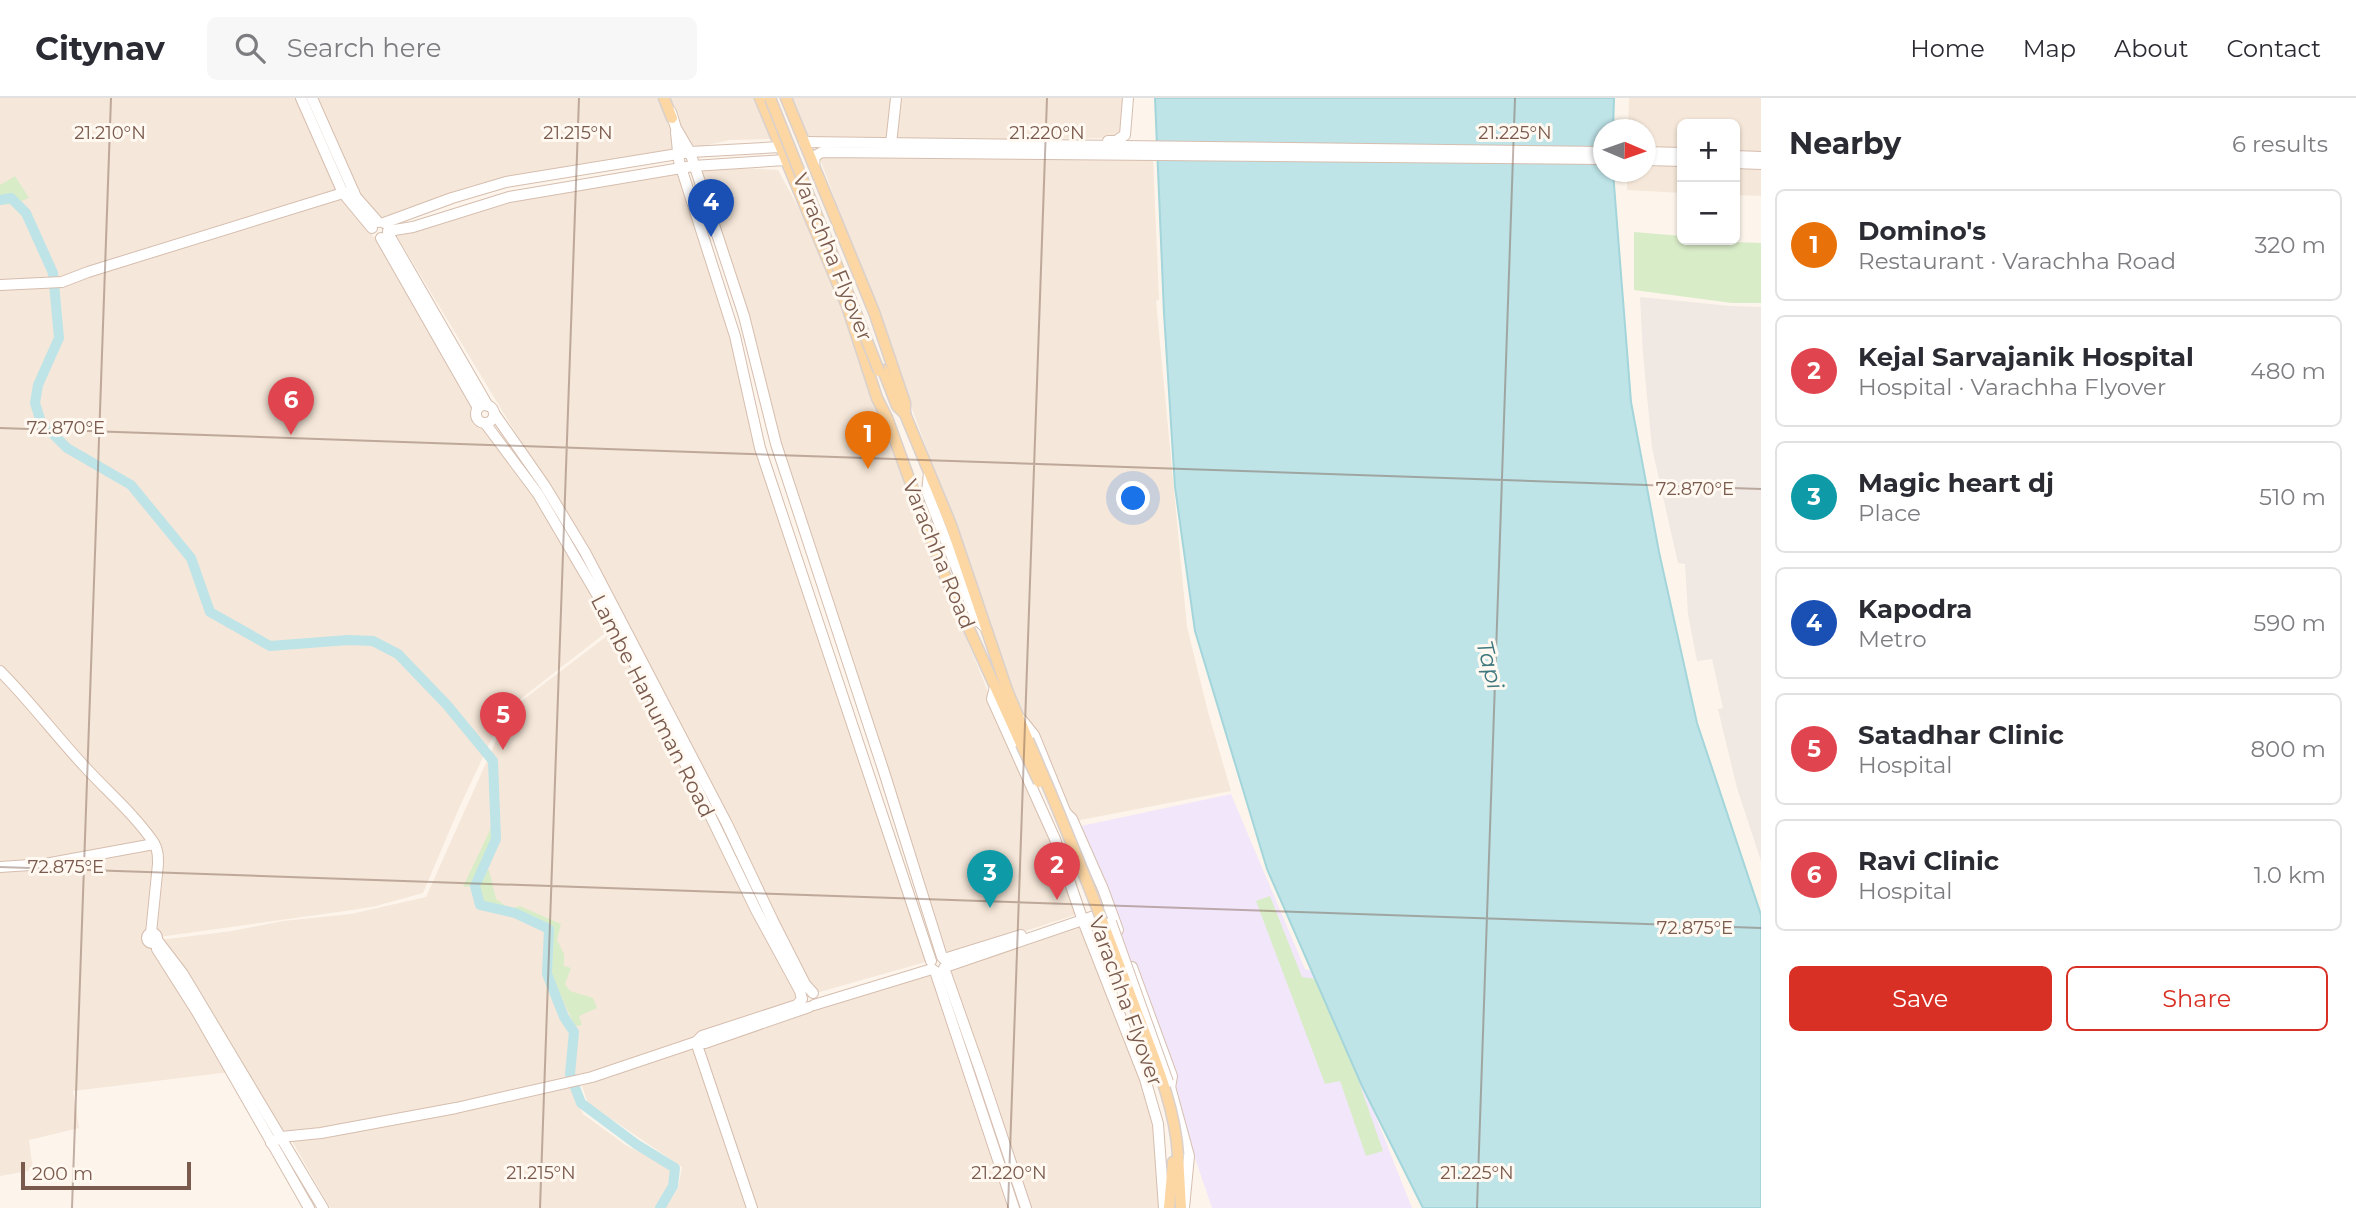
<!DOCTYPE html>
<meta charset="utf-8">
<style>
:root{--surface:#fff;--page:#f7f7f7;--text:#2b2b33;--muted:#7c7c81;--line:#e1e1e2;--accent:#d93025}
body{margin:0;font-family:Montserrat,sans-serif;background:var(--page);color:var(--text)}
.controls{position:absolute;right:21px;top:21px;display:grid;overflow:hidden;border-radius:10px;box-shadow:0 2px 5px #0004}
.controls button{width:63px;height:63px;display:grid;place-items:center;padding:0;border:0;border-bottom:2px solid var(--line);background:var(--surface);color:var(--text);font:35px sans-serif}
.compass{position:absolute;left:1593px;top:21px;width:63px;height:63px;border-radius:50%;background:var(--surface);box-shadow:0 2px 5px #0004;rotate:92deg}
.scale{position:absolute;left:21px;bottom:18px;width:170px;box-sizing:border-box;padding-left:7px;border:4px solid #7a5a4c;border-top:0;font-size:19px;line-height:24px;white-space:nowrap;color:#7a5a4c;-webkit-text-stroke:5px #fff9f2;paint-order:stroke}
.you{position:absolute;left:1134px;top:401px;width:24px;height:24px;margin:-18px;border:5px solid #fff;border-radius:50%;background:#1a73e8;box-shadow:0 0 0 10px #1a73e833}
.badge{display:grid;place-items:center;width:46px;height:46px;border-radius:50%;background:var(--accent);color:#fff;font-size:23px;font-weight:700}
.pin{position:absolute;translate:-50% -58px;filter:drop-shadow(0 2px 4px #0008)}
.pin::after{content:'';position:absolute;top:37px;width:24px;height:21px;background:inherit;clip-path:polygon(0 0,100% 0,50% 100%)}
.list{margin:0;padding:0;list-style:none}
h2{display:flex;justify-content:space-between;align-items:center;height:91px;margin:0;padding:0 28px;font-size:30px}
h2 small{font-size:23px;font-weight:400;color:var(--muted)}
.list li{display:grid;grid-template-columns:46px 1fr auto;gap:21px;align-items:center;box-sizing:border-box;height:112px;margin:0 14px 14px;padding:0 14px;border:2px solid var(--line);border-radius:10px}
.list b{display:block;font-size:26px;white-space:nowrap}
.list p{margin:0;font-size:23px;white-space:nowrap;color:var(--muted)}
.list em{font-size:23px;font-style:normal;color:var(--muted)}
.actions{display:flex;gap:14px;padding:21px 28px}
.actions a{flex:1;padding:16px 0;border:2px solid var(--accent);border-radius:10px;text-align:center;font-size:24px;color:var(--accent)}
.actions .main{background:var(--accent);color:#fff}
.icon{flex:none;width:38px;height:38px;fill:none;stroke:currentColor;stroke-width:2;stroke-linecap:round;stroke-linejoin:round}
.map{position:relative;flex:none;width:1761px;height:1110px;overflow:hidden}
header{display:flex;align-items:center;gap:42px;box-sizing:border-box;height:98px;padding:0 35px;background:var(--surface);border-bottom:2px solid var(--line)}
header strong{font-size:33px}
nav{display:flex;gap:38px;margin-inline-start:auto;font-size:24px}
.search{width:490px;height:63px;background:var(--page);display:flex;align-items:center;gap:18px;box-sizing:border-box;padding:0 24px;border-radius:10px;color:var(--muted);font-size:26px}
main{display:flex}
aside{flex:1;background:var(--surface)}
.map>svg:first-child{display:block}
</style>
<header>
<strong>Citynav</strong>
<div class="search"><svg class="icon" aria-label="search" viewBox="0 0 24 24"><circle cx="10" cy="10" r="6"/><path d="M15 15l6 6"/></svg>Search here</div>
<nav><a>Home</a><a>Map</a><a>About</a><a>Contact</a></nav>
</header>
<main>
<div class="map">
<svg width="1761" height="1110" viewBox="0 0 1761 1110">
<rect width="100%" height="100%" fill="#fdf5eb"/>
<g fill="#f5e7d9">
<polygon points="0,0 299,0 341,95 61,182 0,185"/>
<polygon points="317,0 657,0 670,21 675,53 512,78 470,88 382,120 361,100"/>
<polygon points="670,0 755,0 771,41 729,42 690,51 674,20"/>
<polygon points="788,0 894,0 889,44 805,43"/>
<polygon points="899,0 1125,0 1124,33 1117,40 894,43"/>
<polygon points="1629,0 1761,0 1761,98 1735,97 1735,26 1682,26 1682,95 1627,92 1627,74 1646,74 1646,32 1628,31"/>
<polygon points="819,58 1153,59 1159,202 1156,203 1187,529 1208,614 1231,693 1075,723 1020,614 953,422"/>
<polygon points="720,69 778,72 814,138 845,211 939,474 991,601 1054,741 1078,816 945,859 792,387 698,75"/>
<polygon points="679,71 739,265 752,327 929,863 816,895 813,892 550,392 395,135 509,99"/>
<polygon points="343,96 373,138 378,141 476,313 477,322 485,326 533,395 613,529 509,610 498,627 460,708 423,795 376,808 352,812 159,839 155,834 148,836 146,840 148,845 153,846 171,872 230,974 73,993 79,1030 29,1042 33,1072 0,1078 0,770 154,746 158,751 0,570 0,188 41,187"/>
<polygon points="616,531 800,901 693,943 590,977 452,1009 282,1037 160,842 232,833 283,823 351,816 426,799 495,645 500,630 511,611"/>
<polygon points="0,572 152,745 45,764 0,768"/>
<polygon points="1080,826 1142,983 1154,1025 1160,1110 1029,1110 950,871"/>
<polygon points="933,875 1011,1110 758,1110 699,949"/>
<polygon points="693,950 748,1110 665,1110 678,1090 682,1069 588,1005 582,988"/>
<polygon points="571,989 583,1016 627,1048 653,1060 671,1072 668,1092 656,1110 330,1110 292,1043"/>
</g>
<polygon fill="#efe8e3" points="1640,199 1730,208 1761,209 1761,763 1737,690 1718,611 1723,610 1712,561 1697,563 1688,516 1685,466 1678,465 1652,350 1643,256"/>
<polygon fill="#f2e7fa" points="1231,696 1305,871 1319,875 1412,1110 1212,1110 1081,728"/>
<g fill="#d9ecc8">
<polygon points="15,78 29,100 13,106 0,107 0,87"/>
<polygon points="1634,134 1682,138 1682,142 1761,145 1761,205 1732,205 1634,192"/>
<polygon points="491,730 496,734 474,788 463,789"/>
<path d="M484,772H489L496,801L510,811L520,808L561,826L557,842L564,856V868L571,870L565,886L570,893L593,900L597,910L579,918L582,927L575,928L552,879L553,832C531,818 505,816 482,802L479,788Z"/>
<polygon points="1270,798 1302,879 1316,881 1357,978 1383,1053 1366,1058 1340,983 1325,986 1256,803"/>
</g>
<polygon fill="#bee4e8" stroke="#a3d5da" stroke-width="2" points="1155,0 1614,0 1613,31 1604,32 1604,74 1613,74 1631,304 1659,454 1697,625 1761,817 1761,1110 1423,1110 1362,988 1267,771 1195,533 1175,389 1164,215"/>
<g fill="none" stroke-linecap="round" stroke-linejoin="round">
<polyline stroke="#bee4e8" stroke-width="10" points="0,102 11,100 26,115 53,175 59,240 38,287 35,305 41,324 67,350 131,387 191,460 210,514 270,548 348,542 373,543 398,556 447,607 493,663 496,741 475,788 480,807 515,815 549,831 547,876 564,919 574,934 570,976 581,1005 636,1046 675,1070 673,1088 660,1110"/>
<defs>
<g id="secondary">
<polyline points="301,0 343,95 372,130"/>
<polyline points="312,0 356,99 378,124"/>
<polyline points="671,14 676,30 690,54 744,218 776,346 884,674 942,859"/>
<polyline points="676,34 679,63 735,238 760,350 931,863"/>
<polyline points="1108,43 1116,43 1125,37 1128,0"/>
<polyline points="804,44 1604,54"/>
<polyline points="891,46 896,0"/>
<polyline points="1646,54 1682,55"/>
<polyline points="1735,58 1761,59"/>
<polyline points="1646,62 1682,63"/>
<polyline points="1735,65 1761,66"/>
<polyline points="814,68 815,58 822,54 1604,61"/>
<polyline points="384,125 452,100 506,84 690,54 780,49"/>
<polyline points="388,133 413,129 509,99 693,68 785,62"/>
<polyline points="388,135 488,308"/>
<polyline points="381,140 478,310"/>
<polyline points="0,187 62,184 88,174 343,95 354,94"/>
<circle cx="485" cy="316" r="9"/>
<polyline points="494,315 545,388 585,454 727,726 773,823 805,886 813,895"/>
<polyline points="929,375 927,394 976,521 985,529"/>
<path d="M0,573C30,603 56,638 85,669C108,694 135,717 154,745C158,752 158,758 158,766L151,835"/>
<polyline points="995,589 992,601 1055,741 1083,823 1145,981 1158,1026 1164,1110"/>
<polyline points="1022,622 1034,637 1067,718"/>
<polyline points="1066,715 1072,721 1103,791 1118,832"/>
<polyline points="0,769 45,766 154,746"/>
<circle cx="152" cy="840" r="5"/>
<polyline points="157,842 183,876 323,1110"/>
<polyline points="157,851 197,914 309,1110"/>
<polyline points="944,861 1021,837"/>
<polyline points="945,869 1106,814"/>
<polyline points="1132,869 1172,978 1170,990"/>
<polyline points="944,870 980,972 1026,1110"/>
<polyline points="935,873 1014,1110"/>
<polyline points="814,907 932,871"/>
<polyline points="696,944 752,1110"/>
<polyline points="696,944 705,945 809,909"/>
<polyline points="1169,985 1189,1058 1184,1110"/>
<polyline points="271,1045 281,1039 321,1035 456,1010 592,979 696,944 702,938 797,907 802,901 800,893 756,812 678,651 616,529 538,396 485,325"/>
</g>
<g id="primary">
<polyline points="664,0 672,20"/>
<polyline points="760,0 847,208 877,300 887,320 942,471 1021,646"/>
<polyline points="786,0 874,214 905,305 905,316 951,427 1007,592 1028,642"/>
<polyline points="883,272 897,308 905,316"/>
<polyline points="1178,1057 1181,1110"/>
<polyline points="1169,1110 1173,1064"/>
</g>
</defs>
<use href="#secondary" stroke="#d6beaf" stroke-width="12"/>
<use href="#primary" stroke="#dad1cd" stroke-width="13"/>
<use href="#secondary" stroke="#fff" stroke-width="10"/>
<use href="#primary" stroke="#fcd6a3" stroke-width="10"/>
<defs>
<polyline id="secondary-bridge" points="1111,824 1168,984"/>
<g id="primary-bridge">
<polyline points="770,0 879,273"/>
<path d="M1028,642C1066,728 1100,816 1133,904C1151,953 1175,1005 1178,1057"/>
<polyline points="1021,646 1039,684"/>
</g>
</defs>
<use href="#secondary-bridge" stroke="#d6beaf" stroke-width="12" stroke-linecap="butt"/>
<use href="#primary-bridge" stroke="#dad1cd" stroke-width="13" stroke-linecap="butt"/>
<use href="#secondary-bridge" stroke="#fff" stroke-width="10"/>
<use href="#primary-bridge" stroke="#fcd6a3" stroke-width="10"/>
</g>
<path fill="none" stroke="#7a5a4c" stroke-width="2" stroke-opacity="0.45" d="M0,330L1761,391M0,769L1761,830M72,1110L111,0M540,1110L579,0M1008,1110L1047,0M1477,1110L1515,0"/>
<g text-anchor="middle" dominant-baseline="central" stroke-width="6" stroke-linejoin="round" paint-order="stroke">
<g font-size="21" fill="#7a5a4c" stroke="#fff9f2">
<text transform="translate(833 159) rotate(68)">Varachha Flyover</text>
<text transform="translate(939 456) rotate(68)">Varachha Road</text>
<text transform="translate(653 608) rotate(63)">Lambe Hanuman Road</text>
<text transform="translate(1126 903) rotate(70)">Varachha Flyover</text>
</g>
<g font-size="23" font-style="italic" fill="#3f787e" stroke="#fff9f2">
<text transform="translate(1490 567) rotate(76)">Tapi</text>
</g>
</g>
<g font-size="18" text-anchor="middle" fill="#7a5a4c" stroke="#fff9f2" stroke-width="6" stroke-linejoin="round" paint-order="stroke">
<text x="110" y="41">21.210°N</text>
<text x="578" y="41">21.215°N</text>
<text x="1047" y="41">21.220°N</text>
<text x="1515" y="41">21.225°N</text>
<text x="66" y="336">72.870°E</text>
<text x="1695" y="397">72.870°E</text>
<text x="66" y="775">72.875°E</text>
<text x="1695" y="836">72.875°E</text>
<text x="541" y="1081">21.215°N</text>
<text x="1009" y="1081">21.220°N</text>
<text x="1477" y="1081">21.225°N</text>
</g>
</svg>
<div class="controls">
<button>+</button>
<button>−</button>
</div>
<svg class="compass" viewBox="-18 -18 36 36"><path d="M0-13l5 13h-10z" fill="#e53935"/><path d="M0 13l5-13h-10z" fill="#7c7c81"/></svg>
<div class="scale">200 m</div>
<div class="you"></div>
<div class="pin badge" style="left:868px;top:371px;background:#e8710a">1</div>
<div class="pin badge" style="left:1057px;top:802px;background:#e0444e">2</div>
<div class="pin badge" style="left:990px;top:810px;background:#0f9aa8">3</div>
<div class="pin badge" style="left:711px;top:139px;background:#1a4fb4">4</div>
<div class="pin badge" style="left:503px;top:652px;background:#e0444e">5</div>
<div class="pin badge" style="left:291px;top:337px;background:#e0444e">6</div>
</div>
<aside>
<h2>Nearby<small>6 results</small></h2>
<ul class="list">
<li><span class="badge" style="background:#e8710a">1</span><div><b>Domino's</b><p>Restaurant · Varachha Road</p></div><em>320 m</em></li>
<li><span class="badge" style="background:#e0444e">2</span><div><b>Kejal Sarvajanik Hospital</b><p>Hospital · Varachha Flyover</p></div><em>480 m</em></li>
<li><span class="badge" style="background:#0f9aa8">3</span><div><b>Magic heart dj</b><p>Place</p></div><em>510 m</em></li>
<li><span class="badge" style="background:#1a4fb4">4</span><div><b>Kapodra</b><p>Metro</p></div><em>590 m</em></li>
<li><span class="badge" style="background:#e0444e">5</span><div><b>Satadhar Clinic</b><p>Hospital</p></div><em>800 m</em></li>
<li><span class="badge" style="background:#e0444e">6</span><div><b>Ravi Clinic</b><p>Hospital</p></div><em>1.0 km</em></li>
</ul>
<div class="actions"><a class="main">Save</a><a>Share</a></div>
</aside>
</main>
